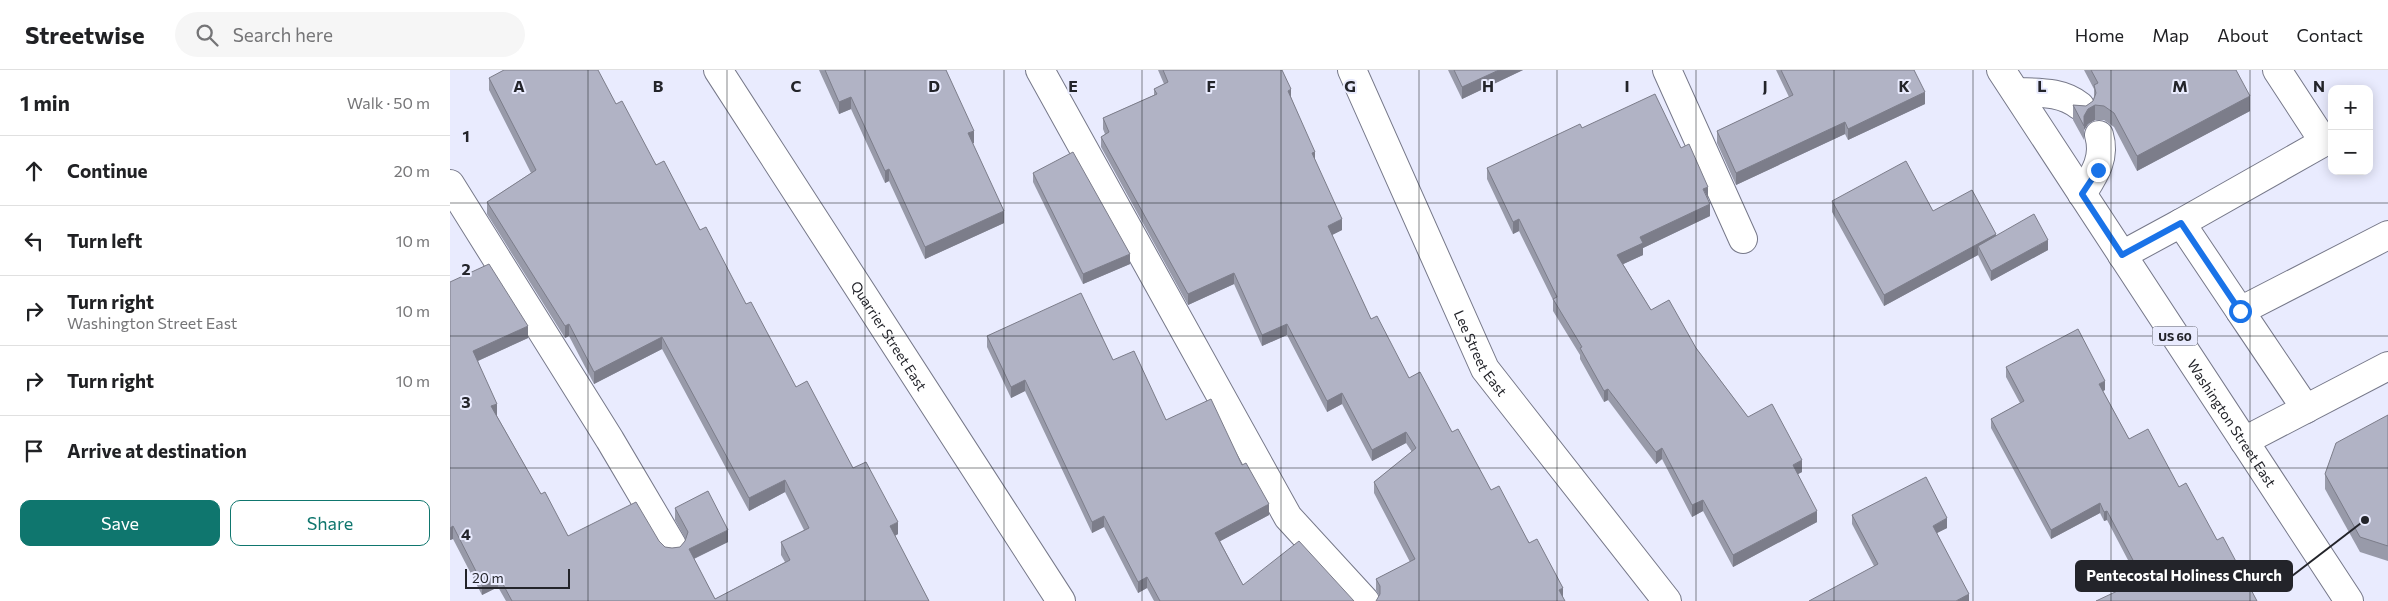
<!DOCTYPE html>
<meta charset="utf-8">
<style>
:root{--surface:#fff;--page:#f6f6f6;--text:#202124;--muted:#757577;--line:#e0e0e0;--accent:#0f766e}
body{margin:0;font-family:Commissioner,sans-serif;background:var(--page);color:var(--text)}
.controls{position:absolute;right:15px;top:15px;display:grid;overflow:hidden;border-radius:10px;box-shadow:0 2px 12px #0003}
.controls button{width:45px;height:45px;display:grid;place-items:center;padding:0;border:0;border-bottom:1px solid var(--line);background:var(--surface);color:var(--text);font:25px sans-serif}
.scale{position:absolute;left:15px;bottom:12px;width:105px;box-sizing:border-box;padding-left:5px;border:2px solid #23242a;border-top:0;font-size:14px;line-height:18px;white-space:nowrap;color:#23242a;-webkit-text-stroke:4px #e9ebfe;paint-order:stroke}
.stop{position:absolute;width:15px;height:15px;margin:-11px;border:4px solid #1a73e8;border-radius:50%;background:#fff}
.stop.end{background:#1a73e8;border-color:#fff;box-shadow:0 1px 5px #0008}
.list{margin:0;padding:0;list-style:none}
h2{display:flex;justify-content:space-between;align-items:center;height:65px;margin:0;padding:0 20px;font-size:21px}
h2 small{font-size:16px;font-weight:400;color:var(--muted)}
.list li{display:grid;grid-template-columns:32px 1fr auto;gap:15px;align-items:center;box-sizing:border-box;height:70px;padding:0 20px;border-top:1px solid var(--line)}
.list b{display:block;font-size:19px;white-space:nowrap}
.list p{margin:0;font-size:16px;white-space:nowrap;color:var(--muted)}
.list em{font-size:16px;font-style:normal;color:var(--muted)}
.actions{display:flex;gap:10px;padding:15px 20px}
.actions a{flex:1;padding:11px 0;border:1px solid var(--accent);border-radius:10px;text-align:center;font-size:18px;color:var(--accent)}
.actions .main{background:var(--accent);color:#fff}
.icon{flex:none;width:28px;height:28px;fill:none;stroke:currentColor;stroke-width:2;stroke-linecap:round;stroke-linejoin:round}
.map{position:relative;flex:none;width:1938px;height:531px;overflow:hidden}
header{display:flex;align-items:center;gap:30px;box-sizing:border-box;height:70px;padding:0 25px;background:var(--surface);border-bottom:1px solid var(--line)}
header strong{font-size:24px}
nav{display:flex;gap:28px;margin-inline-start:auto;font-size:18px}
.search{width:350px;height:45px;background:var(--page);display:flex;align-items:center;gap:12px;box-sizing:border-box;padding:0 18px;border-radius:28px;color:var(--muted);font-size:19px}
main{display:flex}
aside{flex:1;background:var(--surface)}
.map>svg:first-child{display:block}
</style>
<header>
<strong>Streetwise</strong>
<div class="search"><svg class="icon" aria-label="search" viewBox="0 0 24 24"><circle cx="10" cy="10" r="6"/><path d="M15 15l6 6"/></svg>Search here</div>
<nav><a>Home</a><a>Map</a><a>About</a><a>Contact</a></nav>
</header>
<main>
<aside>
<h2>1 min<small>Walk · 50 m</small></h2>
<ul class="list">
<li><svg class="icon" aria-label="ahead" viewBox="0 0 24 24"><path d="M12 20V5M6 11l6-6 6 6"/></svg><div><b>Continue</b></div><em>20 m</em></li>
<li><svg class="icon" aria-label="left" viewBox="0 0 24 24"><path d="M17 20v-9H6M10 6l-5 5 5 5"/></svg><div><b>Turn left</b></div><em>10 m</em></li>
<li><svg class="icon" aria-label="right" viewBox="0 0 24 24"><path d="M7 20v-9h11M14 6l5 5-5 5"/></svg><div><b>Turn right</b><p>Washington Street East</p></div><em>10 m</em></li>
<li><svg class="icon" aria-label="right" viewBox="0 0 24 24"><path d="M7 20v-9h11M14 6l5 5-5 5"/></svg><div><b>Turn right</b></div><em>10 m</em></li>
<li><svg class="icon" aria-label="arrive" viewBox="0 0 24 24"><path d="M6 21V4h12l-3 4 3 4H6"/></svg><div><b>Arrive at destination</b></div></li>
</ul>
<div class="actions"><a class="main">Save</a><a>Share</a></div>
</aside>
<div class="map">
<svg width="1938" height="531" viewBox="0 0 1938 531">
<rect width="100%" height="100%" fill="#e9ebfe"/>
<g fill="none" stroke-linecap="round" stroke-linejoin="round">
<defs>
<g id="minor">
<polyline points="590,0 838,447 915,531"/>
<path id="s1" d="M902,0L1035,299L1217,531"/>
<polyline points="1217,0 1293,169"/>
<path d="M1566,22C1589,23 1611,21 1630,36"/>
<polyline points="0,114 160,370 222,475"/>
<path d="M1632,124C1644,105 1656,88 1649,65"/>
<polyline points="1731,153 1874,72 1827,0"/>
<polyline points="1672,185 1731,153 1790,241 1938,165"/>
<polyline points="1790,241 1856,339"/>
<polyline points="1794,371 1938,296"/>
</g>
<g id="major">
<path id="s2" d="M268,0L611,531"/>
<path id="s3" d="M1551,0L1899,531"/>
</g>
</defs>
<use href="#minor" stroke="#767889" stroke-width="30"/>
<use href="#major" stroke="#767889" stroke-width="30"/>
<use href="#minor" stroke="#fff" stroke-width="28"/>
<use href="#major" stroke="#fff" stroke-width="28"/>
</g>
<g fill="#989aa9">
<polygon points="369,0 496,0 524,73 522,73 554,153 475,189 439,111 435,113 401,39 389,44"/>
<polygon points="708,0 832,0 841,27 892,160 882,165 921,249 959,308 1002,362 1041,420 1113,518 929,526 926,520 926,509 960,492 924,423 924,412 962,382 956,373 922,391 892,334 877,342 837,265 812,276 784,214 738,235 651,77 651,67 655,64 653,59 653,48 704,25 704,19 714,14"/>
<polygon points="998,0 1073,0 1012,29"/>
<polygon points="1326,0 1464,0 1475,34 1398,70 1395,64 1286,115 1267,73 1267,61 1339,27"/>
<polygon points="1634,0 1786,0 1800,41 1687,101 1664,57 1654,50 1645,50 1638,54 1634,60 1634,70 1623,50 1623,35 1636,36 1643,31 1644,27 1644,19"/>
<polygon points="39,8 166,34 250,160 296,234 346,317 403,398 448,464 445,466 479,531 56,531 48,517 32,525 3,469 0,470 0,212 78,268 28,291 47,346 91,424 118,466 209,471 215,477 222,478 230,477 236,470 225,450 225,438 278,472 244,489 265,529 335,492 331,485 331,472 354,460 335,422 299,441 212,279 144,314 119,266 115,268 37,144 37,132 81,103 39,20"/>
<polygon points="1132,58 1231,78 1258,128 1260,146 1193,178 1193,185 1173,194 1201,240 1246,278 1298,347 1352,402 1347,404 1367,452 1283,497 1253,441 1242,447 1212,389 1206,394 1158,330 1154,332 1130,289 1130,285 1103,241 1103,230 1069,161 1063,164 1037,109 1037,98"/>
<polygon points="583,103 680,194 633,214 583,112"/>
<polygon points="1382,131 1483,141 1546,166 1598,180 1541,211 1528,185 1434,236 1382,142"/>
<polygon points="537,266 663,290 716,350 792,395 819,445 770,471 793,515 904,531 704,531 697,518 688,523 654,457 642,463 575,321 561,328 537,277"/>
<polygon points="1556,297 1655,320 1653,321 1679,369 1729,417 1767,470 1689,511 1657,450 1654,451 1650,443 1601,469 1541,358 1541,349 1570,333 1556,307"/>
<polygon points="1938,345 1938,491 1910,482 1875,419 1875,404"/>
<polygon points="1402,445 1497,458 1487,463 1519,531 1424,496 1402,454"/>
</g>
<g fill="#7c7d8a">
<polygon points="1049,0 1073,0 1012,29 1012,17"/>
<polygon points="841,19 841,30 838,21"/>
<polygon points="1475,22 1475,34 1398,70 1398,59"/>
<polygon points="1800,26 1800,41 1687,101 1687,86"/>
<polygon points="401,27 401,39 389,44 389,32"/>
<polygon points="1645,35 1645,50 1638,54 1634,60 1634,46 1638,39"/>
<polygon points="1395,52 1395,64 1286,115 1286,103"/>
<polygon points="524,61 524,73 518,76 518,63"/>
<polygon points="865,82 865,92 862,83"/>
<polygon points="439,99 439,111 435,113 435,101"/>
<polygon points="1258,117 1258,128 1253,119"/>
<polygon points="1260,134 1260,146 1193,178 1193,185 1167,197 1167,185 1190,167"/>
<polygon points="554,141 554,153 475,189 475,177"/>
<polygon points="892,149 892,160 878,167 878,156"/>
<polygon points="1069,149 1069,161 1063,164 1063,152"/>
<polygon points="1546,164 1546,175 1528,176 1528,185 1434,236 1434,225"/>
<polygon points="1598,170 1598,180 1541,211 1541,201"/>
<polygon points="680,184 680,194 633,214 633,204"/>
<polygon points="784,203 784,214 738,235 738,224"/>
<polygon points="119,254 119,266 115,268 115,256"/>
<polygon points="837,254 837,265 812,276 812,265"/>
<polygon points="78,256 78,268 23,293 23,281"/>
<polygon points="212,267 212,279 144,314 144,302"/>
<polygon points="575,310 575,321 561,328 561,317"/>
<polygon points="1655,311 1655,320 1649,323 1649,314"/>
<polygon points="1158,319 1158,330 1154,332 1154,321"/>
<polygon points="892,323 892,334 877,342 877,331"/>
<polygon points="47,334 47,346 41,348 41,336"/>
<polygon points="956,362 956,373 922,391 922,380"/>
<polygon points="1212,378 1212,389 1206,394 1206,382"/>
<polygon points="1352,390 1352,402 1343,407 1343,395"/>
<polygon points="335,410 335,422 299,441 299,428"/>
<polygon points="1253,430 1253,441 1242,447 1242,435"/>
<polygon points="1650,433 1650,443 1601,469 1601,460"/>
<polygon points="819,434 819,445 765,474 765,463"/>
<polygon points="1367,441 1367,452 1283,497 1283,485"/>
<polygon points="1657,441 1657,450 1654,451 1654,442"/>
<polygon points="654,446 654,457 642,463 642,452"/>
<polygon points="1497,448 1497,458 1483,465 1483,456"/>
<polygon points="448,452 448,464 440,468 440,456"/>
<polygon points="3,456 3,469 0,470 0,458"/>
<polygon points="278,460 278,472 239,491 239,479"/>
<polygon points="48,505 48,517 32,525 32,513"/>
<polygon points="697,507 697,518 688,523 688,512"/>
<polygon points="1113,518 1113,529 1109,520"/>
<polygon points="1519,524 1519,531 1506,531"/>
</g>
<g fill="#b1b3c5" stroke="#7c7d8a">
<polygon points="54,0 148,0 166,34 172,31 206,95 214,91 250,160 256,157 296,234 301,232 346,317 357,311 403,398 416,392 448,452 440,456 479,531 62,531 48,505 32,513 3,456 0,458 0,212 39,194 78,256 23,281 47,334 41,336 91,424 95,422 118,466 186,432 209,471 215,477 222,478 230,477 235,471 238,462 225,438 258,421 278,460 239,479 265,529 340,490 331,472 359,458 335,410 299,428 212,267 144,302 119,254 115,256 37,132 86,100 39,8"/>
<polygon points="375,0 496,0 524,61 518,63 554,141 475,177 439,99 435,101 401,27 389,32"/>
<polygon points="713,0 832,0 841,19 838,21 865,82 862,83 892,149 878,156 921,249 927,246 959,308 970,302 1002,362 1008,359 1041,420 1049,416 1079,473 1087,469 1113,518 1109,520 1115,531 926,531 930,524 930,516 926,509 965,489 924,412 966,378 956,362 922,380 892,323 877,331 837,254 812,265 784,203 738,224 651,67 659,62 653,48 707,24 704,19 718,12"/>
<polygon points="1004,0 1049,0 1012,17"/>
<polygon points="1331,0 1464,0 1475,22 1398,59 1395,52 1286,103 1267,61 1343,25"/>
<polygon points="1641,0 1786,0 1800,26 1687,86 1664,43 1654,36 1645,35 1638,39 1634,46 1634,56 1623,35 1636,36 1643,31 1646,23 1644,15 1648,13"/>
<polygon points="1205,24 1231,78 1239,74 1258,117 1253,119 1260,134 1190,167 1193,173 1167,185 1201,240 1219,230 1246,278 1298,347 1322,334 1352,390 1343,395 1367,441 1283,485 1253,430 1242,435 1212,378 1206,382 1158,319 1154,321 1130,278 1132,277 1103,229 1107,227 1069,149 1063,152 1037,98 1130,54 1132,58"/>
<polygon points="623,82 680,184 633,204 583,103"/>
<polygon points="1456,91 1483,141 1522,120 1546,164 1434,225 1382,131"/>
<polygon points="1584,144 1598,170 1541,201 1528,176"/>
<polygon points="631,223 663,290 684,281 716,350 761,329 792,395 796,393 819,434 765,463 793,515 849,471 904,531 710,531 697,507 688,512 654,446 642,452 575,310 561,317 537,266"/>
<polygon points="1628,259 1655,311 1649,314 1679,369 1698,359 1729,417 1736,413 1767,470 1773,467 1807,531 1646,531 1693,509 1657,441 1654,442 1650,433 1601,460 1541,349 1574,331 1556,297"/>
<polygon points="1938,345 1938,476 1910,467 1875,404 1886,373"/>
<polygon points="1476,407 1497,448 1483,456 1519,524 1506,531 1359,531 1428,494 1402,445"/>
</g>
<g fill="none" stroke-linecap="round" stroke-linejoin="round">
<polyline stroke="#1a73e8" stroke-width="6" points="1648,100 1632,124 1672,185 1731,153 1790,241"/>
</g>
<path fill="none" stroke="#23242a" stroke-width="1" stroke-opacity="0.55" d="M138,0V531M277,0V531M415,0V531M554,0V531M692,0V531M831,0V531M969,0V531M1107,0V531M1246,0V531M1384,0V531M1523,0V531M1661,0V531M1800,0V531M0,133H1938M0,266H1938M0,398H1938"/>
<g text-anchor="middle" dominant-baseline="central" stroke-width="4" stroke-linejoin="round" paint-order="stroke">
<rect fill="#e9ebfe" stroke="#5e606a" stroke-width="1" x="1702.5" y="256.5" width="45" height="19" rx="4"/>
<g font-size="12" font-weight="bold" fill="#23242a">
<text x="1725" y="266">US 60</text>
</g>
<g font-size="14" fill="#23242a" stroke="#e9ebfe">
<text stroke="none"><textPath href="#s2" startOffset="316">Quarrier Street East</textPath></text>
<text stroke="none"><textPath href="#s1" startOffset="311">Lee Street East</textPath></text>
<text stroke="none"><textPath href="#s3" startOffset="422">Washington Street East</textPath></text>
</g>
</g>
<g font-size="16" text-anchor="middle" font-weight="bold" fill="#23242a" stroke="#e9ebfe" stroke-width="4" stroke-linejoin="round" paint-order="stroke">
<text x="69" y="22">A</text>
<text x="208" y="22">B</text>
<text x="346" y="22">C</text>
<text x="484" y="22">D</text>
<text x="623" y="22">E</text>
<text x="761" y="22">F</text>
<text x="900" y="22">G</text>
<text x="1038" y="22">H</text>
<text x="1177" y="22">I</text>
<text x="1315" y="22">J</text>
<text x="1454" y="22">K</text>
<text x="1592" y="22">L</text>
<text x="1730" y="22">M</text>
<text x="1869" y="22">N</text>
<text x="16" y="72">1</text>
<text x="16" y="205">2</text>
<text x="16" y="338">3</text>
<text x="16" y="470">4</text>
</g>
<path fill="none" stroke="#23242a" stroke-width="2" d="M1915 450L1842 506"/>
<circle fill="#23242a" stroke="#e9ebfe" stroke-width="2" cx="1915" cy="450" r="5"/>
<rect fill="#23242a" stroke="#23242a" stroke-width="2" x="1626" y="491" width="216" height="30" rx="5"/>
<g font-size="15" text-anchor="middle" font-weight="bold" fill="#fff">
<text x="1734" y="511">Pentecostal Holiness Church</text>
</g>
</svg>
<div class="controls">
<button>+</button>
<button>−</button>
</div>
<div class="scale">20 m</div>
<div class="stop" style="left:1790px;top:241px"></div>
<div class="stop end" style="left:1648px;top:100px"></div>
</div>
</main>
